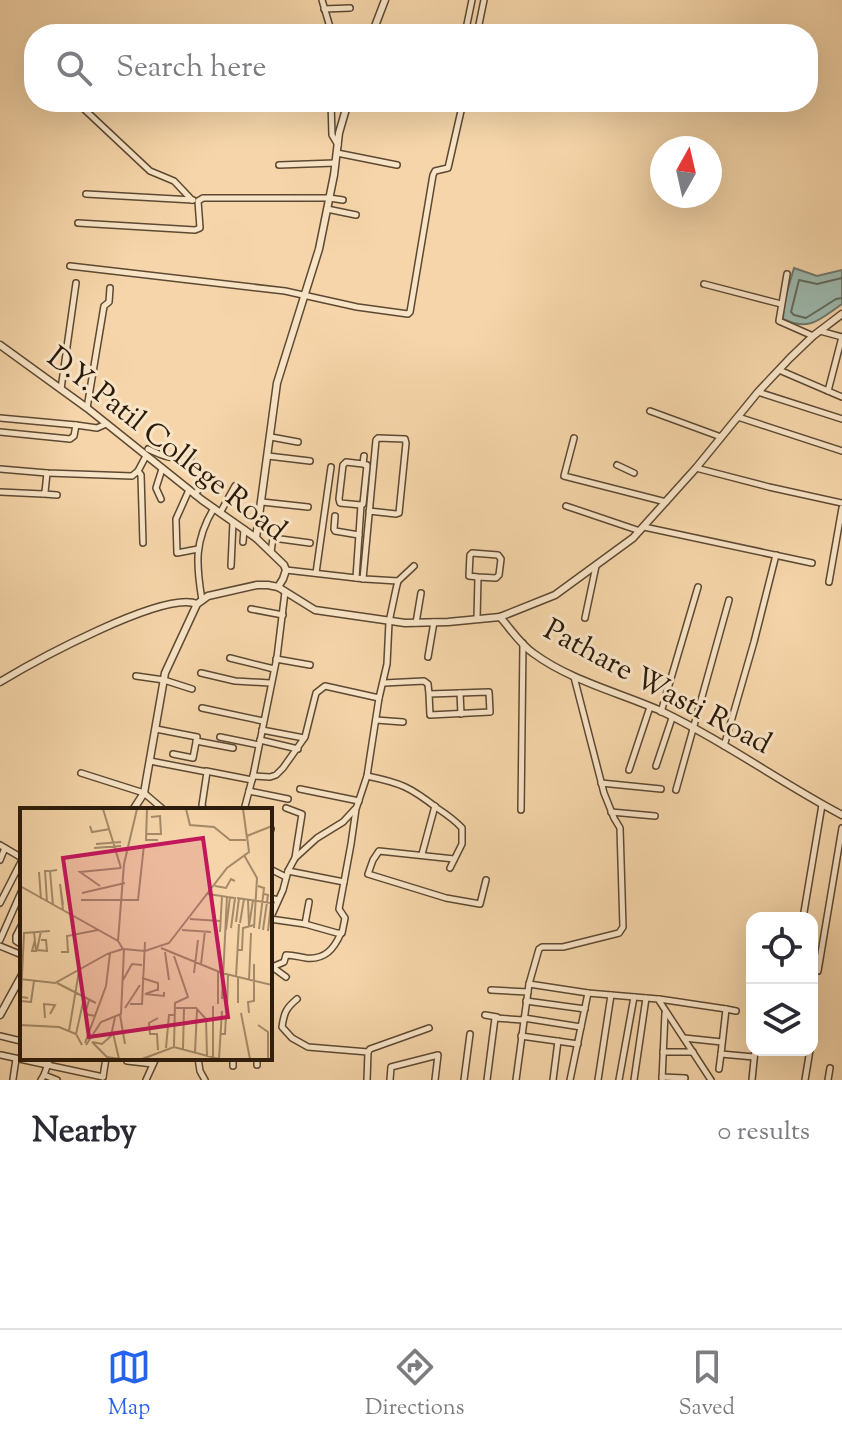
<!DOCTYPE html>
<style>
:root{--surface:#fff;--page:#f7f7f7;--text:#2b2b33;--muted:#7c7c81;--line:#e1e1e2;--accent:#2563eb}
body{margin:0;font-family:"Sorts Mill Goudy",serif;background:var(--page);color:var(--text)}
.controls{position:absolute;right:24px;bottom:24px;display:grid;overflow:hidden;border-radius:16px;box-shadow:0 8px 32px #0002}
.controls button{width:72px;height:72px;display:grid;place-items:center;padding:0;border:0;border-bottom:2px solid var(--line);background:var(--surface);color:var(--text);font:40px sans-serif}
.compass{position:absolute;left:650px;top:136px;width:72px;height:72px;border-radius:50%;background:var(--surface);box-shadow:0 8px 32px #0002;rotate:8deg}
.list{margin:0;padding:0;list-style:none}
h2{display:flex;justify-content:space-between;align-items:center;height:104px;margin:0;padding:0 32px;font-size:34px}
h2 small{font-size:26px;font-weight:400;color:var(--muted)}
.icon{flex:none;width:44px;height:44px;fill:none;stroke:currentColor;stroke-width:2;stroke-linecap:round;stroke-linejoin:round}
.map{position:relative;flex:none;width:842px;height:1080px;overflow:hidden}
.search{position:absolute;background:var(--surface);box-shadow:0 8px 32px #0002;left:24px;right:24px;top:24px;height:88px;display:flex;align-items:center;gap:20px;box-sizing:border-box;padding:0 28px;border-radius:32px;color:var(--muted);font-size:30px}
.sheet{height:248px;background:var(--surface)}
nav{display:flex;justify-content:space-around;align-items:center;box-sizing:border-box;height:112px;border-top:2px solid var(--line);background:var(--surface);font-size:22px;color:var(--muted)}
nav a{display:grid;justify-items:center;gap:4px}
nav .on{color:var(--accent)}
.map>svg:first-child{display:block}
</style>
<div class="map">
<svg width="842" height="1080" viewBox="0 0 842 1080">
<rect width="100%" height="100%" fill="#f5d5a9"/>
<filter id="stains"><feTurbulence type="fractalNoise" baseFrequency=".0025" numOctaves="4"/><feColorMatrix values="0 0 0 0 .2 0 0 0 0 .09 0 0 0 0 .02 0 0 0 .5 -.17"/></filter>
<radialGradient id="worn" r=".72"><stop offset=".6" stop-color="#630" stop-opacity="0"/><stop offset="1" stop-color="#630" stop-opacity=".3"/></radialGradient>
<path fill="#9cb8ad" stroke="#6e796c" stroke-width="2" d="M794,268L817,276L842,270V304C820,319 810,332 783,319L784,302Z"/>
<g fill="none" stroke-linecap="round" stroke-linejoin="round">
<polyline stroke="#63695c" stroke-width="2" points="842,278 817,284 799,280 791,312 794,315 806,318 836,299 842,298"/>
<defs>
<g id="minor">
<polyline points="322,0 332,34"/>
<polyline points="324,9 350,8"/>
<polyline points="465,34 472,0"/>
<polyline points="477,34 484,0"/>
<polyline points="83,102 84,109 150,171 174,181 192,200"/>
<polyline points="258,102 331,106"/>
<polyline points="331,102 332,135 338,145"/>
<polyline points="337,153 397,165"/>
<polyline points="279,165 335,163"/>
<polyline points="86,194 193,200"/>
<polyline points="327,209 356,215"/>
<polyline points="78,223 195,230 200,228 198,201 203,198 329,198 343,200"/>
<polyline points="70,266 285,291 357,307 408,314 410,312 433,175 435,171 448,168 463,102"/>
<polyline points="787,274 779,321 813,336"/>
<polyline points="704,284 781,304"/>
<polyline points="820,331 842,337"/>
<polyline points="779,370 842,397"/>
<polyline points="61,389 76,283"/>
<polyline points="828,391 842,337"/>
<polyline points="758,392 842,419"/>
<polyline points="87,408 104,306 109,302 110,288"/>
<polyline points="650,411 721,437"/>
<polyline points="738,417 842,451"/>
<polyline points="0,418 76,425"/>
<polyline points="0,432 70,439 74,436 76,425 97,428 106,424"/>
<polyline points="271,437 298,442"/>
<polyline points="574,438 564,476 666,502"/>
<path d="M148,449C162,456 174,460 190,459L193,453"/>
<polyline points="268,456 310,461"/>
<polyline points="363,464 367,465 363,504 361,505 340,503 339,499 343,465 346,462 363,464 364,456"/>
<polyline points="617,465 634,473"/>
<polyline points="696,468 769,487 842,503"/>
<polyline points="0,469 47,473 132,476 138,471 146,456"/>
<polyline points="138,471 141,475 143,543"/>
<polyline points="189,490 176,519 177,553 198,549"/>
<polyline points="0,492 43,494 45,492 47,473"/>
<polyline points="44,494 57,495"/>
<polyline points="195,495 204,481"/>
<polyline points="161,499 156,488 162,469"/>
<polyline points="262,502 308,507"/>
<polyline points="566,506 640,531"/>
<polyline points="220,513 235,486"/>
<polyline points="335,516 334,529 335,531 359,535"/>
<polyline points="644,527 812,563"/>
<polyline points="243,542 244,529"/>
<polyline points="271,552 273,538 310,543"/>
<polyline points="231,566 233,522"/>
<polyline points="286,570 365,579 398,581"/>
<polyline points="316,573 331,467"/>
<polyline points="356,578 361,505"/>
<polyline points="363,579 376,440 378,438 405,439 406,443 399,513 396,514 369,511"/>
<polyline points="829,582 842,508"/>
<path d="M202,600C196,564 194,541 214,508"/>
<polyline points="251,609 283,615"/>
<polyline points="585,618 596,566"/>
<polyline points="477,619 478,577 469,576 470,555 472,553 498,555 501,559 499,575 496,578 478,577"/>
<polyline points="416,623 421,593"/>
<polyline points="428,657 434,622"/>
<polyline points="230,658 274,669"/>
<polyline points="276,659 310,665"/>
<polyline points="201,673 235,681 270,683"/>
<polyline points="136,676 164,680 192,689"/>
<polyline points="384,683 424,681 428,684 429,694 489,692 490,712 430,715 429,694"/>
<polyline points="460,693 461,714"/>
<polyline points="202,708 263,721"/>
<polyline points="661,712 698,587"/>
<polyline points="376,720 403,722"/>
<polyline points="156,729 197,737 193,758 173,754"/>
<polyline points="262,730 304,738"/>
<polyline points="220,737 259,745"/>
<polyline points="260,740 298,749"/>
<polyline points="196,741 233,748"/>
<polyline points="724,746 754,642 776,555"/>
<polyline points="150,761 207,772 202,805 203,808 206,810"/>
<polyline points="656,766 672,718"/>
<polyline points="629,770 650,707"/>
<polyline points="206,771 252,780"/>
<polyline points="81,773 144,793 164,810"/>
<polyline points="253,776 270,777 276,775 283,768 305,737 316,693 325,686 379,698"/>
<path d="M367,776C401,783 410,787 437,808C446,814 455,820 462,828V844L450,868"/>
<polyline points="601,783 661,789"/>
<polyline points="300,789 359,801"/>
<polyline points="676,790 729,600"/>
<polyline points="249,791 288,799"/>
<polyline points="286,808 302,814 295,858"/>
<polyline points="244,810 253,776 277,657 285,592"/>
<polyline points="521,810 523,643"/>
<polyline points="611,812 655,816"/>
<polyline points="270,832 271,829"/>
<polyline points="0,845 22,858"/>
<polyline points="422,854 435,806"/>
<polyline points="454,859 379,851 373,860 368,874 446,898 480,904 486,880"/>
<polyline points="0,860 5,848"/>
<polyline points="270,869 286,877"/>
<polyline points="288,871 344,882"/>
<polyline points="270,898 278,900"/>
<polyline points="0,903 22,860"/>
<polyline points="803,918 822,805"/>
<polyline points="270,919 305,924 337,933 342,933 345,918 339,909 351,844 356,809 367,776 379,698 387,664 389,622 396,589 398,581 414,566"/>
<polyline points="270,919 283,890 288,871 295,858 317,838 343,822 355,809"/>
<polyline points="22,924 16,936 16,941 22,945"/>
<polyline points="305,924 309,902"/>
<polyline points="0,940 22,890"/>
<polyline points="0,946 22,955"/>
<polyline points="271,966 286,977"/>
<path d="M272,967L284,962L286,955C294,955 299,957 306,958C325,960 334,949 341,933"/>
<polyline points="818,971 842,828"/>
<polyline points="529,984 588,993 658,999 711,1080"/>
<polyline points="491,990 528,992"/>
<path d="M297,999C286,1008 284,1013 282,1027L292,1038L308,1047L368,1052"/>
<polyline points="659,999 726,1009 721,1054 754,1057"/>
<polyline points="526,1001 585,1009"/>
<polyline points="726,1009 736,1011"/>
<polyline points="485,1015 497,1017"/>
<polyline points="524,1018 581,1027"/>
<polyline points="0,1036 21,1041"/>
<polyline points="521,1036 578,1044"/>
<polyline points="684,1038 722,1042"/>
<polyline points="663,1052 693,1052"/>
<polyline points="1,1055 103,1077"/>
<polyline points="198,1058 200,1071 205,1080"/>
<polyline points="257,1058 257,1065"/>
<polyline points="127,1061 153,1064"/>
<polyline points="233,1066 233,1058"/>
<polyline points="719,1069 721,1054"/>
<polyline points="44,1075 57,1080"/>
<polyline points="103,1077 106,1058"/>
<polyline points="662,1077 685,1078"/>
<polyline points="13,1079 16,1059"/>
<polyline points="41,1080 44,1075 50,1058"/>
<polyline points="146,1080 156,1058"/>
<polyline points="367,1080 368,1052 370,1049 429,1028"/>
<polyline points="390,1080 391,1067 438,1055 435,1080"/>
<polyline points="464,1080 470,1034"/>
<polyline points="487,1080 495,1018 523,1020"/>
<polyline points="516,1080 529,984 539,949 542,947 563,947 619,933 623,927 620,828 614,818 604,793 574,677"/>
<polyline points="553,1080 558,1041"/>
<polyline points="570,1080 588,993"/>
<polyline points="598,1080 611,995"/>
<polyline points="619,1080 634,997"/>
<polyline points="634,1080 646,998"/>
<polyline points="662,1080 665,1013"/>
<polyline points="752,1080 755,1050"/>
<polyline points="805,1080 810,1050"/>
<polyline points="828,1080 830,1068"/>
</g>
<g id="tertiary">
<polyline points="372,34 385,0"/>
<polyline points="0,345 87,408 202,500 256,538 284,565 286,570 283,579 278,587"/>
<polyline points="256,538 277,383 319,249 334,175 339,133 348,102"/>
<path d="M500,617C510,628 520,644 533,653C571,681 618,692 661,711C724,741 781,783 842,815"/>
<path d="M0,682C33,662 164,590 197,604"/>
<polyline points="133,810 144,793 165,673 197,604 208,596 257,585 268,585 278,587 315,610 405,623 448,622 500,617 555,595 633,538 696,468 758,392 790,358 813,336 842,314"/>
<polyline points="0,1015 22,975"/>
</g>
</defs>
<use href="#minor" stroke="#5d4932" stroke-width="8"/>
<use href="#tertiary" stroke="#5d4932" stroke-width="9"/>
<use href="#minor" stroke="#f8e4c7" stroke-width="5"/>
<use href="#tertiary" stroke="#f8e4c7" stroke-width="6"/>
</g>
<g text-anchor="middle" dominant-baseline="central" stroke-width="6" stroke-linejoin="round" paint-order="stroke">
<g font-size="30" fill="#2a1a0a" stroke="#f8e4c7">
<text transform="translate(166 445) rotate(38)">D.Y. Patil College Road</text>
<text transform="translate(657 688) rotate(28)">Pathare Wasti Road</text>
</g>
</g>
<g transform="translate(20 808)">
<rect width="252" height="252" fill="#f5d5a9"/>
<path fill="none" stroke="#a48a69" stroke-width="2" d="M83,1L101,60M127,1L126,32H138M166,1L170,17L194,19L210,32H226M223,1L227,30M70,18L72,24L90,21M126,26H141L140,8L131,9M76,36L101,34M74,40L101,38M224,47L237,70L234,120M19,64L21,91M0,78L98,133L103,141M80,78L60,64L101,60M195,78L206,80L211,71L215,73M238,78L244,80L239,121M62,85L105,75M188,86L215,90L211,120M217,90L251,95L248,123M61,92H118L124,37M228,92L229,118M27,94L25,63H30M33,97L30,63L37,62M43,97L40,76L43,102M170,111L200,113M216,114L219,90M220,115L224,91M229,118L233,92M162,122L191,124M206,122L210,89M243,122L248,87L244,86M21,123L17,142L27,143L26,132H21M14,124L16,143H12L15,132M200,124L202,88M98,133L104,56L117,1M141,140L202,165L252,177M103,141L125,143L149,135L207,60L229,44L227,28L252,18M218,142H222L223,120L234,117M41,144H48L47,128L78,122M145,144L149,172M154,148L168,189L155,195L154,238M181,156L185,123M174,165L178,132M216,169L219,116M218,169V195M122,170L138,175V183M0,171L35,175L89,145M103,172L112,156L122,157M229,172L231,125M37,175L76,195M139,181L125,186L144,188V184M8,190L1,189L4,125L30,123M202,191L207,88M69,192L65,206L75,208M0,193L11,194L14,173M110,196H122L125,134M198,196V164M105,200L120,177M154,200H176L186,211L187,248M207,203L208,167M221,205L230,251M229,205L228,194L234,193V156M100,207L105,236M25,210L24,196L35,197L30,206M0,217L39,219L56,226L62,237M238,217L248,224V251M49,223L59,163M93,225L99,251M56,226L64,190M200,226H205L206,207M72,234L82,236L91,228L95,209M72,234L87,249L99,251M65,235L86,178L90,145L103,141M66,237L81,214L101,206L104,141M146,240L149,207H154M163,241L164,200M138,242L137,226H130L129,215L138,210M175,244L177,202M193,249V198M122,251L154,239L199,251M199,251L202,203"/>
<path fill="#c2185b" fill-opacity="0.15" stroke="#c2185b" stroke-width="4" d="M183,30L208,209L69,229L43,50Z"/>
<rect width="252" height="252" fill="none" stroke="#2a1a0a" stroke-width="4"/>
</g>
<rect width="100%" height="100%" filter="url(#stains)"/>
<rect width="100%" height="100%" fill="url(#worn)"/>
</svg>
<div class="controls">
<button><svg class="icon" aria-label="locate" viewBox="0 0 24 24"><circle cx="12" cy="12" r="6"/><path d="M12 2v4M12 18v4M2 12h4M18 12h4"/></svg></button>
<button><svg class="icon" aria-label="layers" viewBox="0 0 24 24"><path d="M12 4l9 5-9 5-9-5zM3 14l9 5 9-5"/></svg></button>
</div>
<svg class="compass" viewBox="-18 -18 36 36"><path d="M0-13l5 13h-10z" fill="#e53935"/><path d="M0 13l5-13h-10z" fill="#7c7c81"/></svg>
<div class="search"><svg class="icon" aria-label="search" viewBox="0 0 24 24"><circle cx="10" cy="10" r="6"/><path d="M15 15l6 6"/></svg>Search here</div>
</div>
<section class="sheet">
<h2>Nearby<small>0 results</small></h2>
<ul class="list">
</ul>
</section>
<nav>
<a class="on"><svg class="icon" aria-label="map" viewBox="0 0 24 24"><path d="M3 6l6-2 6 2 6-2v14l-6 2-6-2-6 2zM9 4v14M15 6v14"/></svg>Map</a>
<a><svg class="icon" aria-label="directions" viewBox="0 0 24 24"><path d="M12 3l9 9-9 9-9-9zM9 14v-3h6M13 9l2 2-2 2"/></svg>Directions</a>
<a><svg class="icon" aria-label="saved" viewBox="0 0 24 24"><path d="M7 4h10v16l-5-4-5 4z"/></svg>Saved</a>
</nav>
